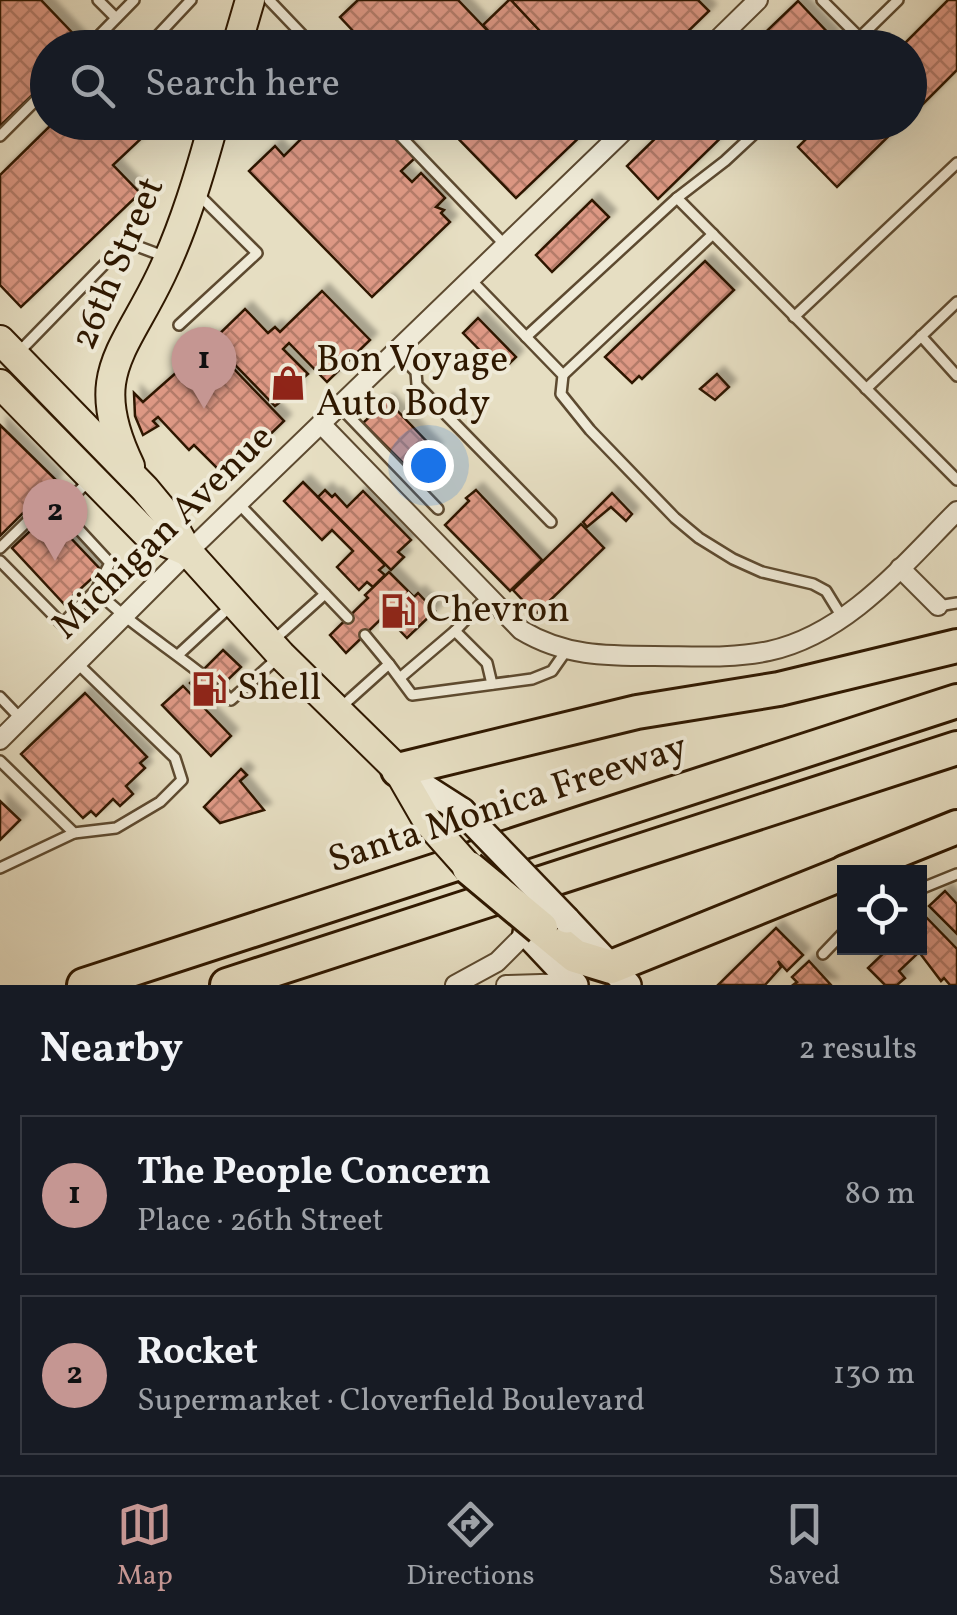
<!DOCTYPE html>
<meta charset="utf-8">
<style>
:root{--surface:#171b24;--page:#242831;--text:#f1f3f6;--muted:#9ea1a6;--line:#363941;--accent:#c59692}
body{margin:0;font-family:Vollkorn,serif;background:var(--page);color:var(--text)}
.controls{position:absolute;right:30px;bottom:30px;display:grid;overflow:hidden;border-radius:0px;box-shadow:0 10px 40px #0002}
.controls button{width:90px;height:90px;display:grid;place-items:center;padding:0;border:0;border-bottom:2px solid var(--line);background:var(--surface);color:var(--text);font:50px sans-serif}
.you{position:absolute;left:428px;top:465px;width:35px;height:35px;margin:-25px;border:8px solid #fff;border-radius:50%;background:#1a73e8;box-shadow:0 0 0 15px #1a73e833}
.badge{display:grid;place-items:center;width:65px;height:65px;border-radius:50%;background:var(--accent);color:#111;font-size:32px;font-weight:700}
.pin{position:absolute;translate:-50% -82px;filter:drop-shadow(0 2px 5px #0008)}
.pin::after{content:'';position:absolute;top:52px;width:35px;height:30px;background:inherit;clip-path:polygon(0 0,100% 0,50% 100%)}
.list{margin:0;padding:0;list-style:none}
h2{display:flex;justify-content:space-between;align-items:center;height:130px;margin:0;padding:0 40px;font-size:42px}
h2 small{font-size:32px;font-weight:400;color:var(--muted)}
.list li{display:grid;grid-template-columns:65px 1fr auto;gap:30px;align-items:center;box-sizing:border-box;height:160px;margin:0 20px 20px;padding:0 20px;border:2px solid var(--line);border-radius:0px}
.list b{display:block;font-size:38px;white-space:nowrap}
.list p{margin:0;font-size:32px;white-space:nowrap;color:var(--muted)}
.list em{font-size:32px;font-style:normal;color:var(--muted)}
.icon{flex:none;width:55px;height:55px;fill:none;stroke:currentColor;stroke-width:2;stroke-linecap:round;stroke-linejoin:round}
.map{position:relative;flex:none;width:957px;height:985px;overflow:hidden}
.search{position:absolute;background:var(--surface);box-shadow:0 10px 40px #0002;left:30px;right:30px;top:30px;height:110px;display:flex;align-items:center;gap:25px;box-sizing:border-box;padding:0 35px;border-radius:55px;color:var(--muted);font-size:38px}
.sheet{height:490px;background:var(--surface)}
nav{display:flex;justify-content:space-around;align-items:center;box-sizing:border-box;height:140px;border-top:2px solid var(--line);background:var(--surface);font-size:28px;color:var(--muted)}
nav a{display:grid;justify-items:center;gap:5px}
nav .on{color:var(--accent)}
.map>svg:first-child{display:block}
</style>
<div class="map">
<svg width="957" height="985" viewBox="0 0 957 985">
<defs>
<pattern id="building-cross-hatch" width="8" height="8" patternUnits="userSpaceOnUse" patternTransform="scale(2.5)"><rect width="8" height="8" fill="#dd9884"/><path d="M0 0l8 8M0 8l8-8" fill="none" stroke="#b47b6a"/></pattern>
<filter id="shadow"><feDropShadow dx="7" dy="-7" stdDeviation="2.5" flood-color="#0004"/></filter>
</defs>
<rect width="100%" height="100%" fill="#e6dec2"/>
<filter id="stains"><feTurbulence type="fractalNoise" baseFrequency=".002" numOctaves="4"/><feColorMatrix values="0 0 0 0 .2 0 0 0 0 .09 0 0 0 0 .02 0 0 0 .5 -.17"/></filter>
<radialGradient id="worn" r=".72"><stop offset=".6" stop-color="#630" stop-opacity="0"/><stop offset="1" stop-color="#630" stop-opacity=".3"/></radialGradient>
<g fill="url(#building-cross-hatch)" stroke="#2f1800" stroke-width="2.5" filter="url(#shadow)">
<polygon points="0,0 41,0 84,45 48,48 48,80 0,126"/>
<polygon points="358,0 458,0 504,48 369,48 340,17"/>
<polygon points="509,0 511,0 556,48 504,48 483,25"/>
<polygon points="511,0 698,0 709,11 671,48 556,48"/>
<polygon points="948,0 957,0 957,70 910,117 910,48 900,48"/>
<polygon points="798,1 832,37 826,43 823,39 814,48 749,48"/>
<polygon points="54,122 135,122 146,134 113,165 140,193 21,307 0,285 0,175"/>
<polygon points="318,122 353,122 363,132 372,122 380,122 415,158 401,171 412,182 421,173 445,198 436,207 444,210 441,213 450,222 372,297 249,171 275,146 284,156"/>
<polygon points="442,122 576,122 585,132 516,198"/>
<polygon points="672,122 737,122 658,199 627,166"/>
<polygon points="823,122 903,122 837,187 798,147"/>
<polygon points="592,200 609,217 552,272 536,255"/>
<polygon points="705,261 734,290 642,379 639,376 632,383 605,357"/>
<polygon points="322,291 370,340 327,382 289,343 283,349 308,374 295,385 298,388 275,406 212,341 245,309 268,333 275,327 280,332"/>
<polygon points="478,318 516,357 501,372 463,333"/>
<polygon points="208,342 284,421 226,477 194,445 189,450 158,417 153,421 158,426 143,435 135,416 134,393 143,402 195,356 200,361 207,355 201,348"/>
<polygon points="717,374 729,387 715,400 700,389"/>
<polygon points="387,400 435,450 412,472 363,423"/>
<polygon points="0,425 56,480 0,536"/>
<polygon points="303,482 385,565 379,570 385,575 373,587 367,582 359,590 337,567 353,551 332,530 322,540 284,501"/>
<polygon points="325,490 332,497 335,494 347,507 363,491 411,540 398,552 404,557 391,570 318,497"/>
<polygon points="476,490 542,560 510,591 445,525 469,501 466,498"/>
<polygon points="612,493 632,514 626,521 611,507 587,527 583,522"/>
<polygon points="48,514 101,570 64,604 12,548"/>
<polygon points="581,524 604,548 536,614 513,590"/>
<polygon points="389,572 414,597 418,593 435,611 407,638 385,615 346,653 330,635 368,598 365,595"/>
<polygon points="223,650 241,667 207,700 190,683"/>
<polygon points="183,686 231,736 211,756 162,705"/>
<polygon points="85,693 147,757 140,763 145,768 126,786 133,794 120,806 113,799 96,816 91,811 83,818 21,754"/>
<polygon points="241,769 247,775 240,781 264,810 220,823 204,807"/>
<polygon points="0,801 20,820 0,840"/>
<polygon points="945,891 957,904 957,934 929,906"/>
<polygon points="923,914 957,949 957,985 950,985 944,978 941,981 919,952 899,971 905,978 897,985 885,985 868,968 889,948 920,948 920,918"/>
<polygon points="776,928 803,955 787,971 778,961 781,967 765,985 718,985"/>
<polygon points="809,961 831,985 793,985 797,982 792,977"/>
</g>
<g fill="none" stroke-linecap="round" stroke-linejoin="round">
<defs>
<g id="service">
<polyline points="98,0 116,18"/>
<polyline points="269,0 315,48"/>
<polyline points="822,0 860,38"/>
<polyline points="87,48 134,0"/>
<polyline points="146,48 191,0"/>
<polyline points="849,48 898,0"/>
<polyline points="183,122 203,141"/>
<polyline points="387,122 504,244"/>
<polyline points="0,136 48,88"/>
<polyline points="677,198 957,480"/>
<polyline points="471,280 563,375 561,394 590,430 675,518 699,538 733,559 762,572 813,584 826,591 842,617"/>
<polyline points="794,317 957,163"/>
<polyline points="179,325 257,253 198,194"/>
<polyline points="921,336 957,376"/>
<polyline points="526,337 677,198 725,161 767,122"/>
<polyline points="397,352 416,372 417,385 551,522"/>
<polyline points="17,354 126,242 166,257"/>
<polyline points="563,375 713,234"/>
<polyline points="866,389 957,302"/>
<polyline points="340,407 438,509"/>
<path d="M89,481L60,509L110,563L96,590C127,622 165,645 200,673"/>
<polyline points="239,504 348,618"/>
<polyline points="0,548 42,507 60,509"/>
<polyline points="0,561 62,624 96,590"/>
<polyline points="938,606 957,603"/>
<polyline points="455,631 487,663 492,684"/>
<polyline points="365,635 389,664"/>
<polyline points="275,639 325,594"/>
<polyline points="178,655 232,605"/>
<polyline points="401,677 455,631 488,596"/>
<polyline points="219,689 231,700 280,656"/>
<polyline points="0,697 21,719"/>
<polyline points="340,708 389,664 412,695 532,679 552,671 566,651"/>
<polyline points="0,761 74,833 116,828 160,802 182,780 175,758 77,663"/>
<polyline points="0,868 74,833"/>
<polyline points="920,889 957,874"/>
<polyline points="823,954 844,932"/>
</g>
<g id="minor">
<polyline points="709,48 758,0"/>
<path d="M322,425L521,630C564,656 605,656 654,656C692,656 731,659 769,651C847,634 903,565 957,511"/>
<polyline points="900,568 938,606"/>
<polyline points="0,740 188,552 633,122"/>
<polyline points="455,985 497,962 526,933"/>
<polyline points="506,985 573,983"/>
</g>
<g id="secondary">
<polyline points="398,770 462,811"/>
<polyline points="567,920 628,985"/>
<polyline points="526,933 575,985"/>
</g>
<g id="primary">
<polyline points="236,48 250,0"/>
<polyline points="0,340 145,489 169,518 188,552 281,655 398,770 428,822"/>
<polyline points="0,384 147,534 188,552"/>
<path d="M130,466C86,375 124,353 161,275C184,227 200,173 214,122"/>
</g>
<g id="motorway">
<polyline points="398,770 637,712 779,689 957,646"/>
<polyline points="845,872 957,827"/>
<polyline points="541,928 575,956 611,967 844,873"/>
<polyline points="84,985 957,701"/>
<polyline points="227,985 957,748"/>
</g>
</defs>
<use href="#service" stroke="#5d4a30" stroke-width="14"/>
<use href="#minor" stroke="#5d4a30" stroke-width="22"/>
<use href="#secondary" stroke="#2f1800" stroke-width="30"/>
<use href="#primary" stroke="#2f1800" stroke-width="32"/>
<use href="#motorway" stroke="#2f1800" stroke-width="38"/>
<use href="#service" stroke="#efead7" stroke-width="9"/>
<use href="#minor" stroke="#efead7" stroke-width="18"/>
<use href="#secondary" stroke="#efead7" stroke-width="25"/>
<use href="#primary" stroke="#e6dec2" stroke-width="28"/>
<use href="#motorway" stroke="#e6dec2" stroke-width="32"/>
<defs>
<polyline id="secondary-bridge" points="462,811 567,920"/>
<polyline id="primary-bridge" points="428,822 469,868"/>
<polyline id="motorway-bridge" points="469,868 541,928"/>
</defs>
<use href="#secondary-bridge" stroke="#2f1800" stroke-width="30" stroke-linecap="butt"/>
<use href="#primary-bridge" stroke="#2f1800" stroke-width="32" stroke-linecap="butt"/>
<use href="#motorway-bridge" stroke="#2f1800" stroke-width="38" stroke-linecap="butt"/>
<use href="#secondary-bridge" stroke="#efead7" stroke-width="25"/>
<use href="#primary-bridge" stroke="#e6dec2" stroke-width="28"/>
<use href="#motorway-bridge" stroke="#e6dec2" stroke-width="32"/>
</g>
<defs>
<symbol id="shop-bare" viewBox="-9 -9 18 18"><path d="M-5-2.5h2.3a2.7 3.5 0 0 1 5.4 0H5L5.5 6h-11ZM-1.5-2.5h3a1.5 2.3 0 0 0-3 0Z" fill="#8f2418" stroke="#efead7" stroke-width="2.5" paint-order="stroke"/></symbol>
<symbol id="fuel-bare" viewBox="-9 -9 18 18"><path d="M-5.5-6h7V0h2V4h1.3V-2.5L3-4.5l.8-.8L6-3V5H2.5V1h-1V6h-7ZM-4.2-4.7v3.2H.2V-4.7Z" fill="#8f2418" stroke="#efead7" stroke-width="2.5" paint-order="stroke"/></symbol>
</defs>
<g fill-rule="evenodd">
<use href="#shop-bare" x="263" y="358" width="50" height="50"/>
<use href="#fuel-bare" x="373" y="586" width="50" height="50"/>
<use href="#fuel-bare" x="184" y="664" width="50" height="50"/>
</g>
<g text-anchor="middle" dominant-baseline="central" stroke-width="8" stroke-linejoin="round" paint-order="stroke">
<g font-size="38" fill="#2f1800" stroke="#efead7">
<text transform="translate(119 264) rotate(-67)">26th Street</text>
<text transform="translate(164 533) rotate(-44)">Michigan Avenue</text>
<text transform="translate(508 805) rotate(-18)">Santa Monica Freeway</text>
</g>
<g font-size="38" fill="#2f1800" stroke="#efead7" text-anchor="start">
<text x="316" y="361">Bon Voyage<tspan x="316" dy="44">Auto Body</tspan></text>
<text x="426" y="611">Chevron</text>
<text x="237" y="689">Shell</text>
</g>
</g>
<rect width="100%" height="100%" filter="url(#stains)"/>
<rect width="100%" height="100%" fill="url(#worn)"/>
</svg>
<div class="controls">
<button><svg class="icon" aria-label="locate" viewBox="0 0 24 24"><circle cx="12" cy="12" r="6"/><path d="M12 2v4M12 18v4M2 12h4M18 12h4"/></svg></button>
</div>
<div class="you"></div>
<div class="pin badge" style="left:204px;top:409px">1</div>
<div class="pin badge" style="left:55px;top:561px">2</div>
<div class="search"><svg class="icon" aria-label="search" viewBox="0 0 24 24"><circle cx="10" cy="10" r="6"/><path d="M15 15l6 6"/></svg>Search here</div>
</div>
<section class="sheet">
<h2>Nearby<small>2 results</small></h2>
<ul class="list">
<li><span class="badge">1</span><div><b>The People Concern</b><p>Place · 26th Street</p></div><em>80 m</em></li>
<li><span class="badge">2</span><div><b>Rocket</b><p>Supermarket · Cloverfield Boulevard</p></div><em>130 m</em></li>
</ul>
</section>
<nav>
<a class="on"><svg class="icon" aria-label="map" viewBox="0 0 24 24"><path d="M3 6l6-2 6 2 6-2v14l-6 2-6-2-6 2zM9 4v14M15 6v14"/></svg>Map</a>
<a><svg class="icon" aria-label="directions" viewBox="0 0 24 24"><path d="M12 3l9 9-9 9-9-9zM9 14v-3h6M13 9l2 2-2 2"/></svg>Directions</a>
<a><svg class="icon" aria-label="saved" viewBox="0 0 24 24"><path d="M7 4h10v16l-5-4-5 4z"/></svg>Saved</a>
</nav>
